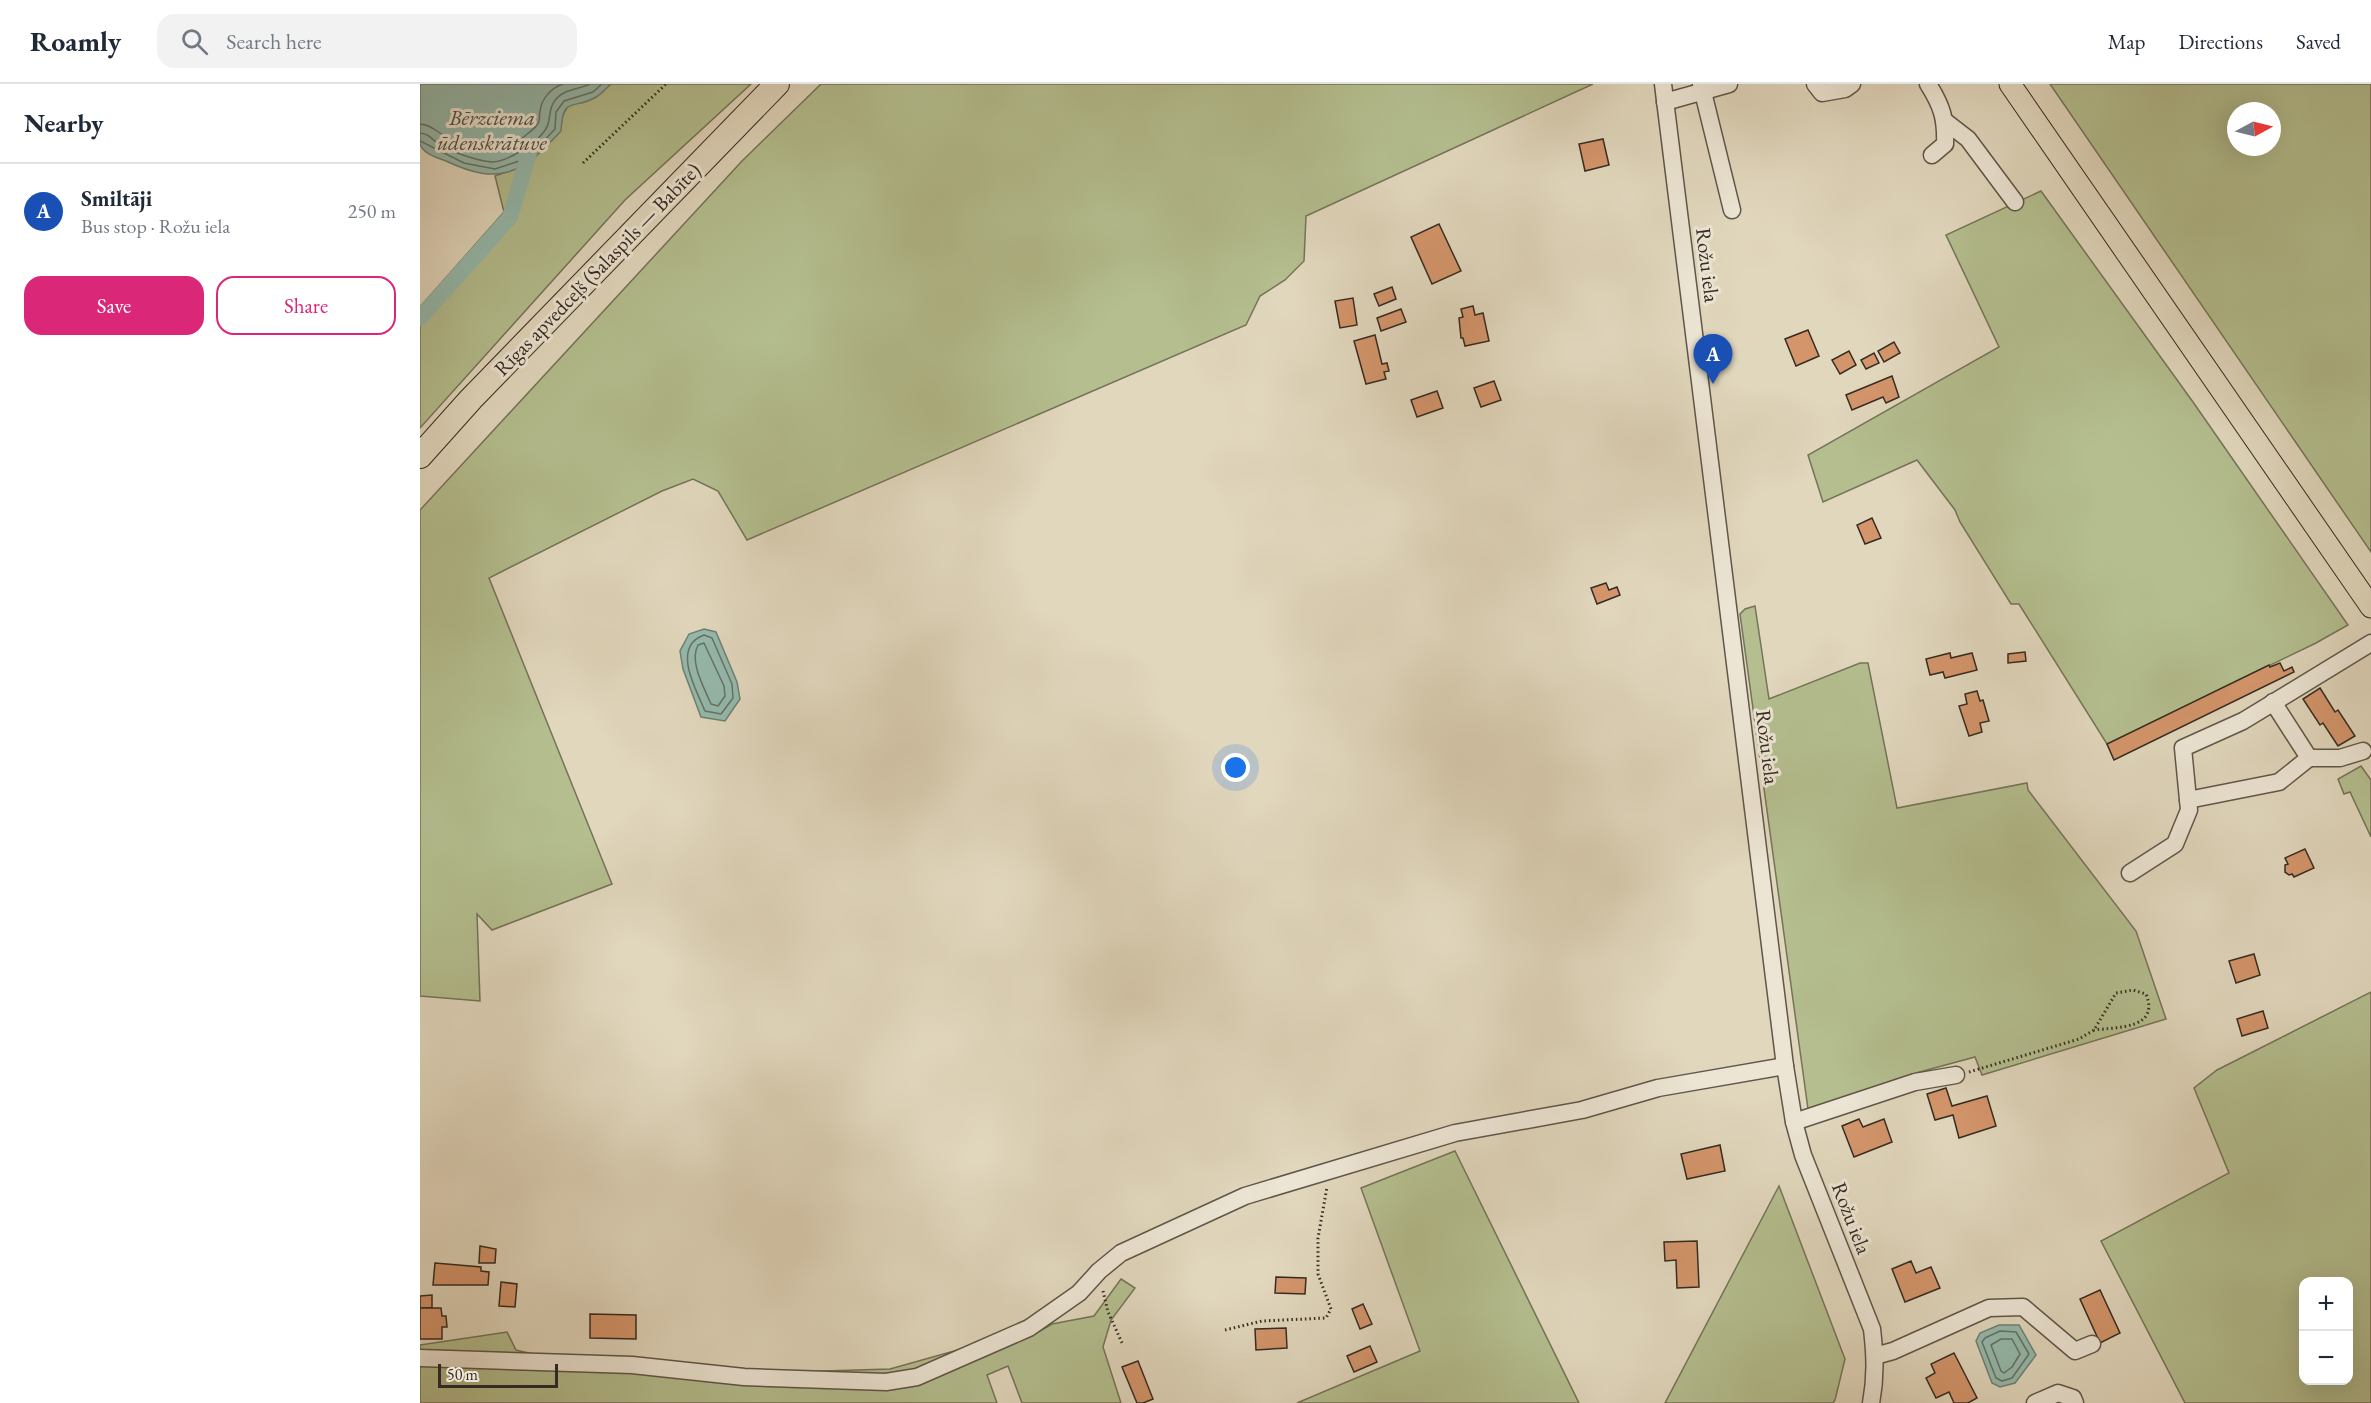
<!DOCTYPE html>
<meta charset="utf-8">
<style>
:root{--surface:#fff;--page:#f2f2f3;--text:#1f2937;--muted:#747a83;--line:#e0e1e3;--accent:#db2777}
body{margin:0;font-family:"EB Garamond",serif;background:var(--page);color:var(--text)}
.controls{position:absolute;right:18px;bottom:18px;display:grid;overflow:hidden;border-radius:12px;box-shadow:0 6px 24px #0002}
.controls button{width:54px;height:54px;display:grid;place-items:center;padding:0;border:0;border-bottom:2px solid var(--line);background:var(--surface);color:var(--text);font:30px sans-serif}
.compass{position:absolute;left:1807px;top:18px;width:54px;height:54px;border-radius:50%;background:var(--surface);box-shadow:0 6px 24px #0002;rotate:83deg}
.scale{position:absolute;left:18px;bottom:15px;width:120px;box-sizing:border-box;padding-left:6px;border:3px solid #352b22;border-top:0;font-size:16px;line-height:21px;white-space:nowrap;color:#352b22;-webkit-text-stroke:4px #ece5d4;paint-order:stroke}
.you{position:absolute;left:816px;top:684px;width:21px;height:21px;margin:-15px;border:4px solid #fff;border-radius:50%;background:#1a73e8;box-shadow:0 0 0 9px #1a73e833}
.badge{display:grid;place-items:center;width:39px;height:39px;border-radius:50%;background:var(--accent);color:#fff;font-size:20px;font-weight:700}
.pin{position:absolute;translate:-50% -50px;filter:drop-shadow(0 2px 3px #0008)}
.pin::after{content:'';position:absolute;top:32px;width:21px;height:18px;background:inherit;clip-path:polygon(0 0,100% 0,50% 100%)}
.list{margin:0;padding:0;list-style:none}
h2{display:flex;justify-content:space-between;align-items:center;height:78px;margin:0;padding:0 24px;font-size:26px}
h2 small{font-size:20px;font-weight:400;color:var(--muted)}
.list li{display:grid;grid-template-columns:39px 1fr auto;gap:18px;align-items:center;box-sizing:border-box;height:96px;padding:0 24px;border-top:2px solid var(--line)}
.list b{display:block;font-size:22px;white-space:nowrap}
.list p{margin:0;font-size:20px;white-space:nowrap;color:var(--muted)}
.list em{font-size:20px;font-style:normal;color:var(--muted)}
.actions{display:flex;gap:12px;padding:18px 24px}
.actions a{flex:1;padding:14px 0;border:2px solid var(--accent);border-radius:18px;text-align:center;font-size:21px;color:var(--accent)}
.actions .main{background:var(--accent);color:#fff}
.icon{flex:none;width:33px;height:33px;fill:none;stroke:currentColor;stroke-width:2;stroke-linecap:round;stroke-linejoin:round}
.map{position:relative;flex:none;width:1951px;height:1319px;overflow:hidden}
header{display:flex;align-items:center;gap:36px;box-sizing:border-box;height:84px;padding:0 30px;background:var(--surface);border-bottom:2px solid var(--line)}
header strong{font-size:28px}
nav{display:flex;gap:33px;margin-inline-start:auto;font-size:21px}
.search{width:420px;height:54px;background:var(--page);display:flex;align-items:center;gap:15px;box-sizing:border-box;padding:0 21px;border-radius:18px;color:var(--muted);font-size:22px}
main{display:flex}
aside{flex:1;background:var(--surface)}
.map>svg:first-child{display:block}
</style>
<header>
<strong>Roamly</strong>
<div class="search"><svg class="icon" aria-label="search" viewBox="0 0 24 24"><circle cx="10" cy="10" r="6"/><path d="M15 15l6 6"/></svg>Search here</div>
<nav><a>Map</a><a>Directions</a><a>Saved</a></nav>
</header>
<main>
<aside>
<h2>Nearby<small></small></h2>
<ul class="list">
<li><span class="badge" style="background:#1a4fb4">A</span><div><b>Smiltāji</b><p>Bus stop · Rožu iela</p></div><em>250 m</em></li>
</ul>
<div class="actions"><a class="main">Save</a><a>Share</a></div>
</aside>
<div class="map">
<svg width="1951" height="1319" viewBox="0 0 1951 1319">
<rect width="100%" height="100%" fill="#e1d7bd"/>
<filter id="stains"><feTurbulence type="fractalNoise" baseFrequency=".00333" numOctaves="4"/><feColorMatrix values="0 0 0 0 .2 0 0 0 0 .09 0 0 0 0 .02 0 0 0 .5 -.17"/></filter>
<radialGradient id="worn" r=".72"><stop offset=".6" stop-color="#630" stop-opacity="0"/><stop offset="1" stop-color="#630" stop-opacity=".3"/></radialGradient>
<g fill="#b4be8f" stroke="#747458" stroke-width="1.5" fill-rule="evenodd">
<polygon points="191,0 331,0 205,116 0,344 0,223 84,128 75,92 105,81 124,65 148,22 176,13"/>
<polygon points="401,0 1173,0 886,132 884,177 865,196 840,212 826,241 327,456 298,407 273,395 242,407 69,494 192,800 72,846 57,830 60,917 0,912 0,426 322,77"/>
<path d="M1630,0H1951V468ZM1816,27H1852V63H1816Z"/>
<polygon points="1621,107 1773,318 1928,541 1896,559 1687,660 1599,520 1591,520 1540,438 1535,426 1497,376 1403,418 1388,371 1579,263 1526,151"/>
<polygon points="1335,522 1349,615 1440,579 1448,579 1477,724 1607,699 1608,706 1716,847 1746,935 1562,991 1555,973 1496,989 1388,1025 1320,530 1325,525"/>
<polygon points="1941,682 1951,696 1951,753 1930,708 1924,710 1918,695"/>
<path d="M1951,908V1319H1765L1681,1157L1809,1089L1774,1004L1797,986ZM1884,1198H1928V1296H1884Z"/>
<polygon points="1035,1067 1159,1319 877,1319 1000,1267 941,1104"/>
<polygon points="1359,1102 1425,1275 1415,1316 1413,1319 1245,1319"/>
<polygon points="701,1195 715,1204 691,1236 683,1263 701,1319 602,1319 588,1282 567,1291 577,1319 0,1319 0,1261 87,1248 96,1266 138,1276 230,1278 371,1288 470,1285 577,1255 620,1247 632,1240 674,1232"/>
</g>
<g fill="#95baad" stroke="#6f8175" stroke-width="1.5">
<path d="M0,0H191C186,4 182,10 176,13C153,27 143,10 141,47C102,89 81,103 26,77C18,74 3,70 0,60C0,52 0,11 0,0Z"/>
<polygon points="284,545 296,548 317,598 320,615 305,637 281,633 263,585 260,567 269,550"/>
<polygon points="1579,1241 1599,1241 1616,1271 1595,1299 1580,1303 1572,1299 1556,1257 1560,1249"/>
</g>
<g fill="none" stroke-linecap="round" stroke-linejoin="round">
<g stroke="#657268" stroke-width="1.5">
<path d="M0,40C12,41 15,47 25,52C56,68 78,76 106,51C110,48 118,42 119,37C120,34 119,31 120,28C121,15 131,4 143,0"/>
<path d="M0,49C8,50 10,53 16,58C27,67 58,77 72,78C88,78 124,55 128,40C131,29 129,23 137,14C145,5 160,5 170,0"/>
<polyline points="0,57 44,79 75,85 102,76 120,61 135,45 136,28 144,17 173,8 182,0"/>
<path d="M284,551L292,554L312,600L313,614L301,630L285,627C276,605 251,563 284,551Z"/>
<path d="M284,559L304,602L305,612L298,622L291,620C284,603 269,578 278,561Z"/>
<polygon points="1580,1247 1596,1248 1609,1270 1592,1294 1582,1297 1576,1294 1562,1258 1565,1254"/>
<polygon points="1581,1255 1592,1255 1600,1270 1592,1283 1584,1289 1581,1287 1571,1261"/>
</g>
<polyline stroke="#95baad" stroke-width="16" points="0,234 90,133 112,59"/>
</g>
<g fill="#d4956b" stroke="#352b22" stroke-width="1.5">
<polygon points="1183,55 1189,81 1165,87 1159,60"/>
<polygon points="1019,140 1041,187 1012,200 991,153"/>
<polygon points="972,203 976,215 959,222 954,210"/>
<polygon points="933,214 937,241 920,244 915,217"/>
<polygon points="1053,222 1055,231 1063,229 1069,257 1045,262 1043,254 1041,254 1039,234 1043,233 1041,225"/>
<polygon points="981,225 986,238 961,247 957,234"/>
<polygon points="1388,246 1399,272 1376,282 1365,255"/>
<polygon points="955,251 962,280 967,279 969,287 964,288 966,295 946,300 934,257"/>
<polygon points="1474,258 1480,269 1464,278 1458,267"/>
<polygon points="1429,267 1436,281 1420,290 1412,276"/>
<polygon points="1454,269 1459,279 1446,285 1441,276"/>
<polygon points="1472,292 1479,313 1466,319 1463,313 1432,326 1426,311"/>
<polygon points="1074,297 1081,316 1061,323 1054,304"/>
<polygon points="1017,307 1023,324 997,333 991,316"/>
<polygon points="1452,434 1461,454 1445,460 1437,441"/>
<polygon points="1186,499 1189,506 1197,503 1200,511 1177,520 1171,504"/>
<polygon points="1605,568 1606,577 1588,579 1588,570"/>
<polygon points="1530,569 1531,574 1552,569 1557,586 1525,594 1523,588 1510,591 1506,575"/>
<polygon points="1860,579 1864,587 1872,583 1874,588 1694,676 1687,660 1849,581 1850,583"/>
<polygon points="1900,604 1915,628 1918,626 1935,652 1918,662 1903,639 1900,641 1883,615"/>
<polygon points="1557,607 1560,617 1563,616 1569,637 1560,639 1562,648 1549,652 1539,622 1547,620 1545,610"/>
<polygon points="1885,765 1894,784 1874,793 1872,790 1869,791 1865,788 1865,781 1868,780 1865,774"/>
<polygon points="1834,870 1840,891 1816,899 1809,877"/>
<polygon points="1843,927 1848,944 1822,952 1817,935"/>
<polygon points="1526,1004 1532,1022 1567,1012 1576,1042 1539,1054 1533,1031 1515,1036 1507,1010"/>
<polygon points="1439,1035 1443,1043 1464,1035 1472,1058 1434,1073 1422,1042"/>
<polygon points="1300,1061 1305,1087 1267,1095 1261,1070"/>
<polygon points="1277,1157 1279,1203 1257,1204 1256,1176 1245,1177 1244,1158"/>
<polygon points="60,1162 76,1165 75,1179 59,1179"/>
<polygon points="1491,1177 1496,1189 1511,1183 1520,1204 1485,1218 1472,1185"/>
<polygon points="15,1179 61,1183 61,1187 69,1188 68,1201 13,1201"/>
<polygon points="856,1193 886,1194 885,1210 855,1209"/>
<polygon points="81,1198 97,1200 95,1223 79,1222"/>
<polygon points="1680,1206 1700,1249 1680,1259 1660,1215"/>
<polygon points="12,1211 12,1224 0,1224 0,1212"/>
<polygon points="943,1220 952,1240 940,1245 932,1225"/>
<polygon points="0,1224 21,1224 22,1232 26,1232 27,1243 22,1243 22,1255 0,1255"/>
<polygon points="170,1230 216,1231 216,1255 170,1254"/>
<polygon points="866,1244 867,1264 836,1266 835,1245"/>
<polygon points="950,1262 957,1278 934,1288 927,1272"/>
<polygon points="1534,1269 1557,1314 1548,1319 1534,1319 1529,1308 1516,1314 1506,1294 1515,1289 1511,1280"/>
<polygon points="718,1277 733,1315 723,1319 717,1319 702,1283"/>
</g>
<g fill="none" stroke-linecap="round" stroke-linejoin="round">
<defs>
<g id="minor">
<path d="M1243,0L1365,982L1374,1038L1383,1071L1452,1245C1455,1271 1456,1293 1451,1319"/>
<polyline points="1281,0 1312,126"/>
<polyline points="1395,0 1402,9 1425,5 1432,0"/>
<path d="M1508,0C1522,22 1526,35 1525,60L1512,71"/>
<polyline points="1245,18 1309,0"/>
<polyline points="1526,38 1548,55 1595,118"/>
<polyline points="1889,674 1920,674 1943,667"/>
<polyline points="1768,716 1859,698 1889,674 1853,618"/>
<polyline points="1710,789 1755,760 1769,726 1763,664 1823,637 1951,559"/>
<polyline points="1374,1038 1495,998 1536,991"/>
<polyline points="1455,1272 1473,1267 1569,1224 1603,1223 1655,1267 1672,1260"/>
<polyline points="0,1274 212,1281 324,1293 466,1298 497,1293 609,1244 659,1209 679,1187 701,1169 825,1112 1035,1049 1162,1026 1238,1004 1365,982"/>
<polyline points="1615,1319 1638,1309 1653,1314 1655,1319"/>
</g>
<polyline id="major" points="1590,0 1951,523"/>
<polyline id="highway" points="0,372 51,315 357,0"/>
</defs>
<use href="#minor" stroke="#605649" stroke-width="19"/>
<use href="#major" stroke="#352b22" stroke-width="23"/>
<use href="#highway" stroke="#352b22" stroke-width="26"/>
<g stroke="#352b22" stroke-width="3" stroke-dasharray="1.5 3" stroke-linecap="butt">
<polyline points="163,79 246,0"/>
<path d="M1549,988L1659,955L1674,946L1696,909L1713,906L1726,910C1740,945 1698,943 1674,946"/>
<polyline points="683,1207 688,1228 703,1261"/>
<polyline points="805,1246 842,1237 906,1234 911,1225 898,1190 898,1154 907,1103"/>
</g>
<use href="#minor" stroke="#ece5d4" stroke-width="16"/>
<use href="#major" stroke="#e1d7bd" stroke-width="21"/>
<use href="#highway" stroke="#e1d7bd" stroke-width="24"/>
</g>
<g text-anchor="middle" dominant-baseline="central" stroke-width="6" stroke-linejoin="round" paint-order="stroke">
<g font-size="21" fill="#352b22" stroke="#ece5d4">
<text transform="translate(1288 181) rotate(83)">Rožu iela</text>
<text transform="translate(177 185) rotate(-46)">Rīgas apvedceļš (Salaspils — Babīte)</text>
<text transform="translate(1348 663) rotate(83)">Rožu iela</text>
<text transform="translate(1432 1134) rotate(69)">Rožu iela</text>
</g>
<g font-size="22" font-style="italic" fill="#4d4f45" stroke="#ece5d4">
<text x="72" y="33">Bērzciema<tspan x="72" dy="25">ūdenskrātuve</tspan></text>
</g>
</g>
<rect width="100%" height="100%" filter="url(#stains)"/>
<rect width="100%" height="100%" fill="url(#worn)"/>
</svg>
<div class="controls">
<button>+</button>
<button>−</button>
</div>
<svg class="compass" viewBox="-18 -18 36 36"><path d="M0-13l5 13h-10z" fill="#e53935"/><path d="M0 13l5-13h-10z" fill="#747a83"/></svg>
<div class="scale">50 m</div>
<div class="you"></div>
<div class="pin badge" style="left:1293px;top:300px;background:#1a4fb4">A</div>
</div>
</main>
